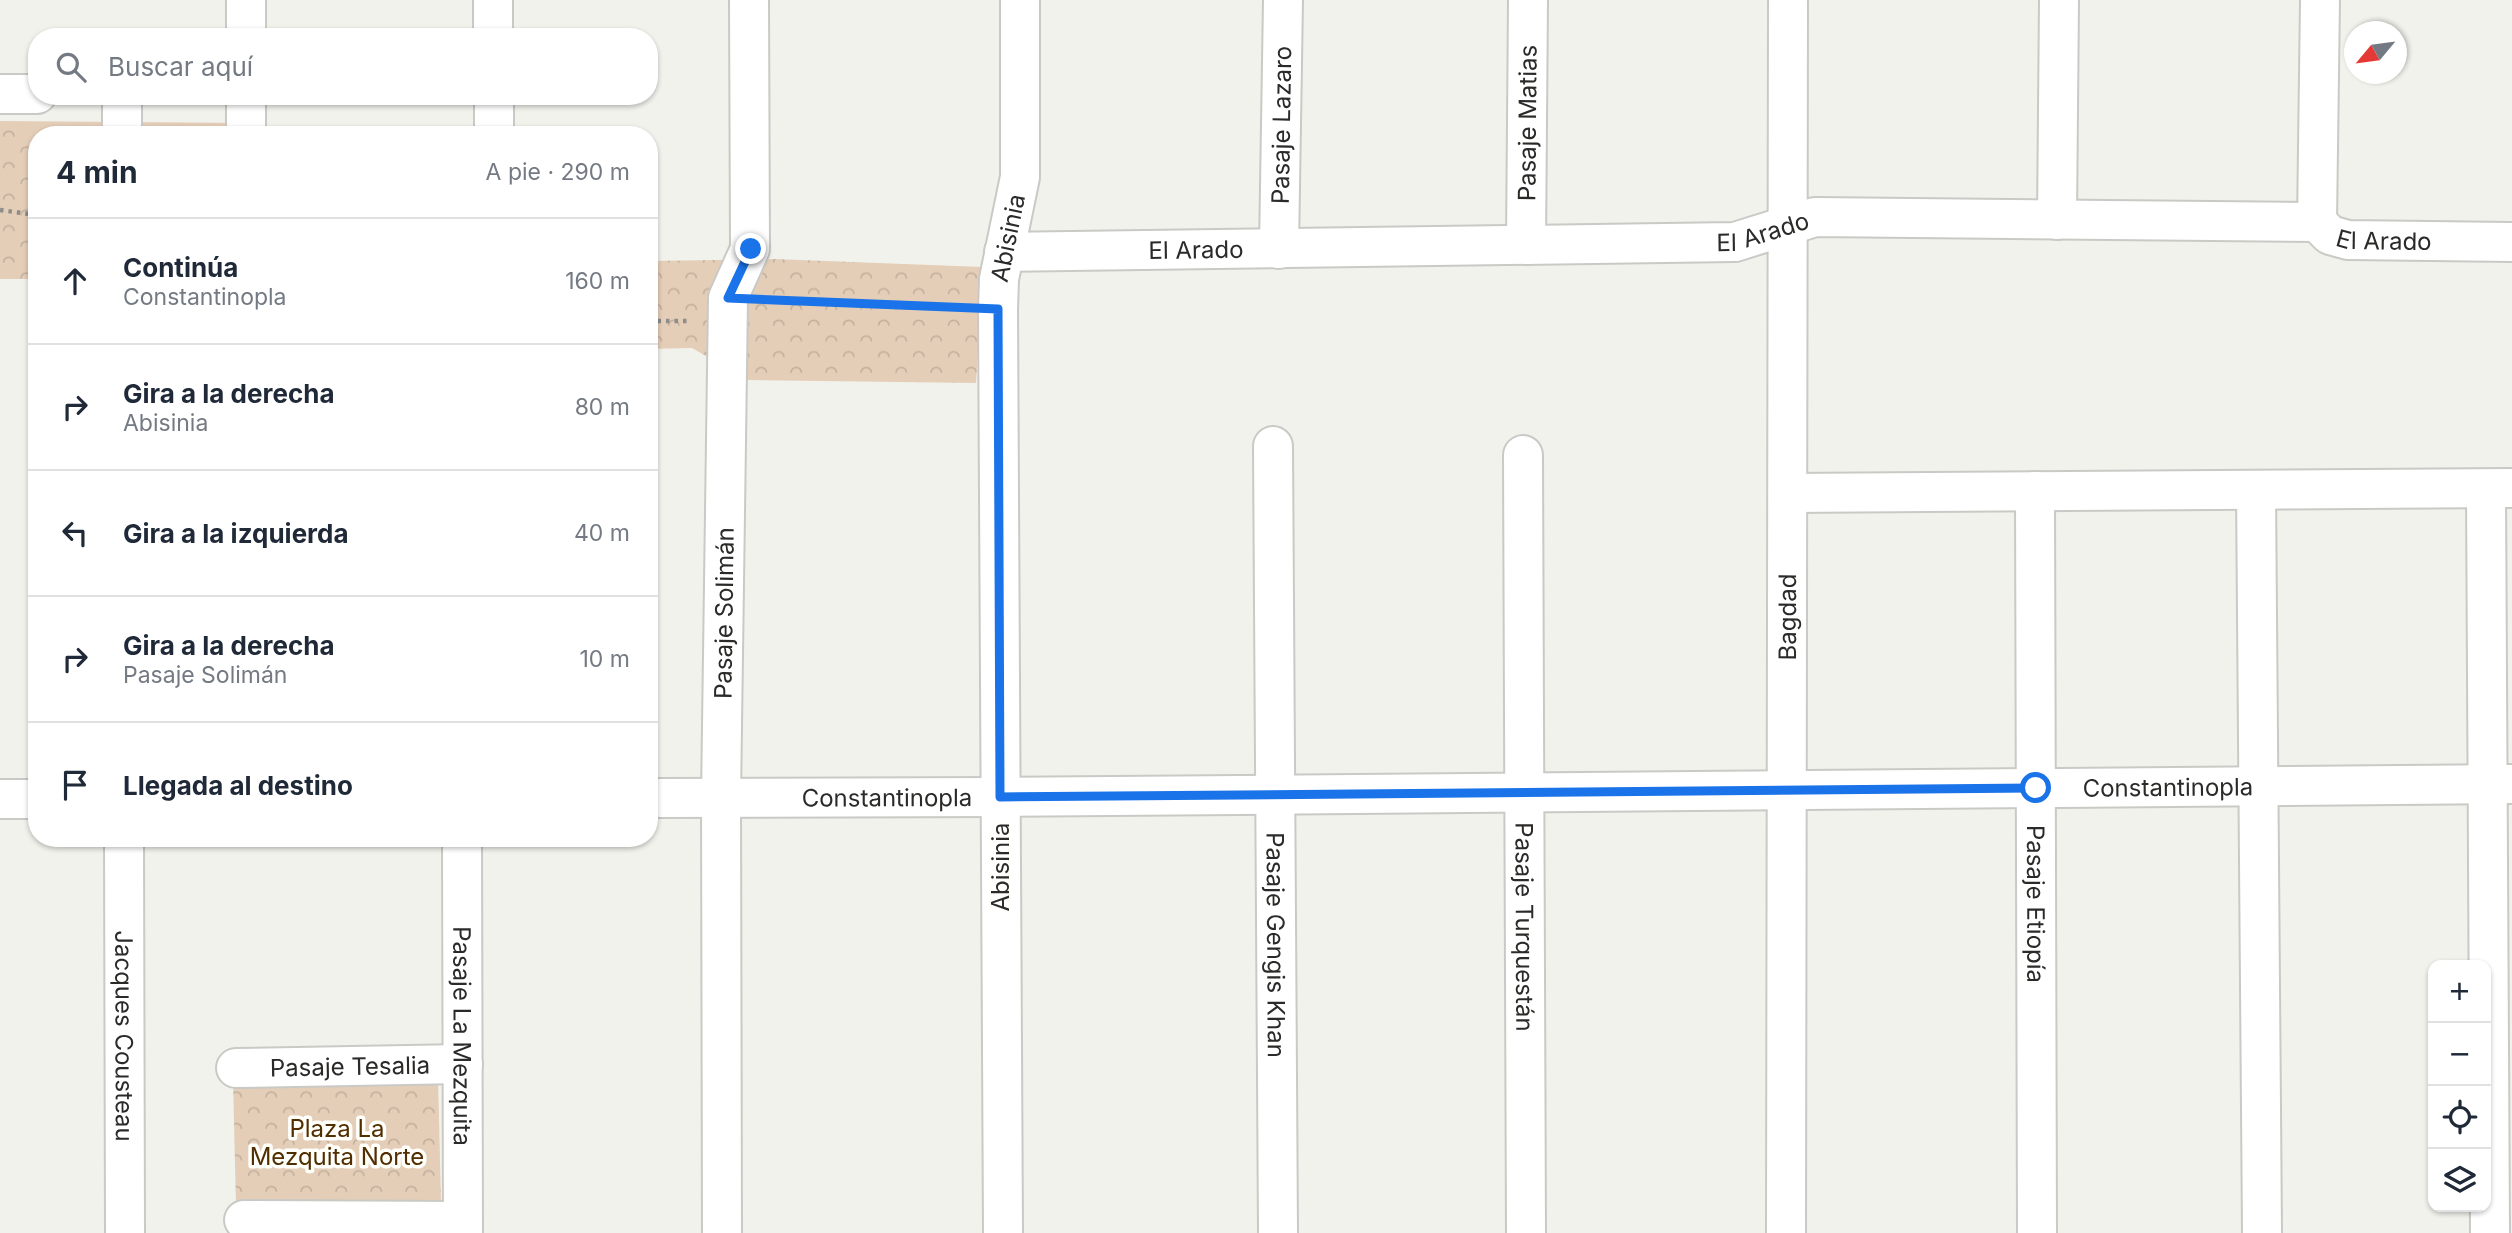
<!DOCTYPE html>
<html lang="es">
<meta charset="utf-8">
<style>
:root{--surface:#fff;--page:#f2f2f3;--text:#1f2937;--muted:#747a83;--line:#e0e1e3}
body{margin:0;font-family:Inter,sans-serif;background:var(--page);color:var(--text)}
.controls{position:absolute;right:21px;bottom:21px;display:grid;overflow:hidden;border-radius:14px;box-shadow:0 2px 5px #0004}
.controls button{width:63px;height:63px;display:grid;place-items:center;padding:0;border:0;border-bottom:2px solid var(--line);background:var(--surface);color:var(--text);font:35px sans-serif}
.compass{position:absolute;left:2344px;top:21px;width:63px;height:63px;border-radius:50%;background:var(--surface);box-shadow:0 2px 5px #0004;rotate:241deg}
.stop{position:absolute;width:21px;height:21px;margin:-16px;border:5px solid #1a73e8;border-radius:50%;background:#fff}
.stop.end{background:#1a73e8;border-color:#fff;box-shadow:0 2px 7px #0008}
.list{margin:0;padding:0;list-style:none}
h2{display:flex;justify-content:space-between;align-items:center;height:91px;margin:0;padding:0 28px;font-size:30px}
h2 small{font-size:23px;font-weight:400;color:var(--muted)}
.list li{display:grid;grid-template-columns:46px 1fr auto;gap:21px;align-items:center;box-sizing:border-box;height:126px;padding:0 28px;border-top:2px solid var(--line)}
.list b{display:block;font-size:26px;white-space:nowrap}
.list p{margin:0;font-size:23px;white-space:nowrap;color:var(--muted)}
.list em{font-size:23px;font-style:normal;color:var(--muted)}
.icon{flex:none;width:38px;height:38px;fill:none;stroke:currentColor;stroke-width:2;stroke-linecap:round;stroke-linejoin:round}
.map{position:relative;flex:none;width:2512px;height:1233px;overflow:hidden}
.search{position:absolute;background:var(--surface);box-shadow:0 2px 5px #0004;left:28px;top:28px;width:630px;height:77px;display:flex;align-items:center;gap:18px;box-sizing:border-box;padding:0 24px;border-radius:28px;color:var(--muted);font-size:26px}
.panel{position:absolute;background:var(--surface);box-shadow:0 2px 5px #0004;left:28px;top:126px;width:630px;height:721px;border-radius:28px}
.map>svg:first-child{display:block}
</style>
<div class="map">
<svg width="2512" height="1233" viewBox="0 0 2512 1233">
<defs>
<pattern id="park-crowns" width="20" height="18" patternUnits="userSpaceOnUse" patternTransform="scale(1.75)"><rect width="20" height="18" fill="#e4ceb8"/><path d="M2 6a3 3 0 1 1 6 0M12 15a3 3 0 1 1 6 0" fill="none" stroke="#c4b19e"/></pattern>
</defs>
<rect width="100%" height="100%" fill="#f2f2ed"/>
<g fill="url(#park-crowns)">
<polygon points="0,121 264,123 264,135 37,135 37,279 0,279"/>
<polygon points="774,259 983,267 976,383 748,380 692,348 649,349 649,261"/>
<polygon points="438,1077 441,1202 236,1206 233,1081"/>
</g>
<g fill="none" stroke-linecap="round" stroke-linejoin="round">
<defs>
<g id="street">
<polyline points="246,0 246,37"/>
<polyline points="493,0 493,37"/>
<polyline points="0,94 37,94"/>
<polyline points="122,96 122,135"/>
<polyline points="494,96 494,135"/>
<polyline points="246,135 246,96"/>
<polyline points="2057,220 2059,0"/>
<polyline points="2317,222 2320,0"/>
<path id="s1" d="M1526,245L1528,0"/>
<path id="s2" d="M1279,249L1283,0"/>
<path id="s3" d="M1004,252L1735,242L1815,217L2317,222L2330,235L2348,240L2512,242"/>
<path id="s4" d="M1273,446L1278,1233"/>
<path id="s5" d="M1523,455L1526,1233"/>
<polyline points="2486,489 2490,1233"/>
<polyline points="2256,490 2262,1233"/>
<path id="s6" d="M2035,491L2037,1233"/>
<polyline points="1788,493 2510,488"/>
<path id="s7" d="M649,798L1000,797L2512,784"/>
<polyline points="0,799 37,799"/>
<path id="s8" d="M124,838L125,1233"/>
<path id="s9" d="M462,838L463,1233"/>
<path id="s10" d="M236,1068L463,1064"/>
<polyline points="244,1220 463,1221"/>
<path id="s11" d="M722,1233L721,798L728,298L750,249L749,0"/>
<path id="s12" d="M1003,1233L998,309L999,279L1020,177V0"/>
<path id="s13" d="M1786,1233L1788,0"/>
</g>
</defs>
<use href="#street" stroke="#cac9c5" stroke-width="42"/>
<g stroke="#8d8d8a" stroke-width="4.5" stroke-dasharray="3.5 5" stroke-linecap="butt">
<polyline points="0,210 37,215"/>
<polyline points="771,300 959,308"/>
<polyline points="649,321 689,321"/>
</g>
<use href="#street" stroke="#fff" stroke-width="38"/>
</g>
<g fill="none" stroke-linecap="round" stroke-linejoin="round">
<polyline stroke="#1a73e8" stroke-width="9" points="751,249 728,298 998,309 1000,797 2036,788"/>
</g>
<g text-anchor="middle" dominant-baseline="central" stroke-width="7" stroke-linejoin="round" paint-order="stroke">
<g font-size="24" fill="#2b2a29" stroke="#fffffb">
<text stroke="none"><textPath href="#s1" startOffset="122">Pasaje Matias</textPath></text>
<text stroke="none"><textPath href="#s2" startOffset="124">Pasaje Lazaro</textPath></text>
<text stroke="none"><textPath href="#s3" startOffset="760">El Arado</textPath></text>
<text stroke="none"><textPath href="#s3" startOffset="1390">El Arado</textPath></text>
<text stroke="none"><textPath href="#s12" startOffset="996">Abisinia</textPath></text>
<text stroke="none"><textPath href="#s3" startOffset="192">El Arado</textPath></text>
<text stroke="none"><textPath href="#s11" startOffset="620">Pasaje Solimán</textPath></text>
<text stroke="none"><textPath href="#s13" startOffset="616">Bagdad</textPath></text>
<text stroke="none"><textPath href="#s7" startOffset="1519">Constantinopla</textPath></text>
<text stroke="none"><textPath href="#s7" startOffset="238">Constantinopla</textPath></text>
<text transform="translate(1000 867) rotate(-90)">Abisinia</text>
<text stroke="none"><textPath href="#s6" startOffset="413">Pasaje Etiopía</textPath></text>
<text stroke="none"><textPath href="#s5" startOffset="472">Pasaje Turquestán</textPath></text>
<text stroke="none"><textPath href="#s4" startOffset="499">Pasaje Gengis Khan</textPath></text>
<text stroke="none"><textPath href="#s8" startOffset="198">Jacques Cousteau</textPath></text>
<text stroke="none"><textPath href="#s9" startOffset="198">Pasaje La Mezquita</textPath></text>
<text stroke="none"><textPath href="#s10" startOffset="114">Pasaje Tesalia</textPath></text>
</g>
<g font-size="24" fill="#512e00" stroke="#fffffb">
<text x="337" y="1128">Plaza La<tspan x="337" dy="28">Mezquita Norte</tspan></text>
</g>
</g>
</svg>
<div class="controls">
<button>+</button>
<button>−</button>
<button><svg class="icon" aria-label="locate" viewBox="0 0 24 24"><circle cx="12" cy="12" r="6"/><path d="M12 2v4M12 18v4M2 12h4M18 12h4"/></svg></button>
<button><svg class="icon" aria-label="layers" viewBox="0 0 24 24"><path d="M12 4l9 5-9 5-9-5zM3 14l9 5 9-5"/></svg></button>
</div>
<svg class="compass" viewBox="-18 -18 36 36"><path d="M0-13l5 13h-10z" fill="#e53935"/><path d="M0 13l5-13h-10z" fill="#747a83"/></svg>
<div class="stop" style="left:2036px;top:788px"></div>
<div class="stop end" style="left:751px;top:249px"></div>
<div class="search"><svg class="icon" aria-label="search" viewBox="0 0 24 24"><circle cx="10" cy="10" r="6"/><path d="M15 15l6 6"/></svg>Buscar aquí</div>
<section class="panel">
<h2>4 min<small>A pie · 290 m</small></h2>
<ul class="list">
<li><svg class="icon" aria-label="ahead" viewBox="0 0 24 24"><path d="M12 20V5M6 11l6-6 6 6"/></svg><div><b>Continúa</b><p>Constantinopla</p></div><em>160 m</em></li>
<li><svg class="icon" aria-label="right" viewBox="0 0 24 24"><path d="M7 20v-9h11M14 6l5 5-5 5"/></svg><div><b>Gira a la derecha</b><p>Abisinia</p></div><em>80 m</em></li>
<li><svg class="icon" aria-label="left" viewBox="0 0 24 24"><path d="M17 20v-9H6M10 6l-5 5 5 5"/></svg><div><b>Gira a la izquierda</b></div><em>40 m</em></li>
<li><svg class="icon" aria-label="right" viewBox="0 0 24 24"><path d="M7 20v-9h11M14 6l5 5-5 5"/></svg><div><b>Gira a la derecha</b><p>Pasaje Solimán</p></div><em>10 m</em></li>
<li><svg class="icon" aria-label="arrive" viewBox="0 0 24 24"><path d="M6 21V4h12l-3 4 3 4H6"/></svg><div><b>Llegada al destino</b></div></li>
</ul>
</section>
</div>
